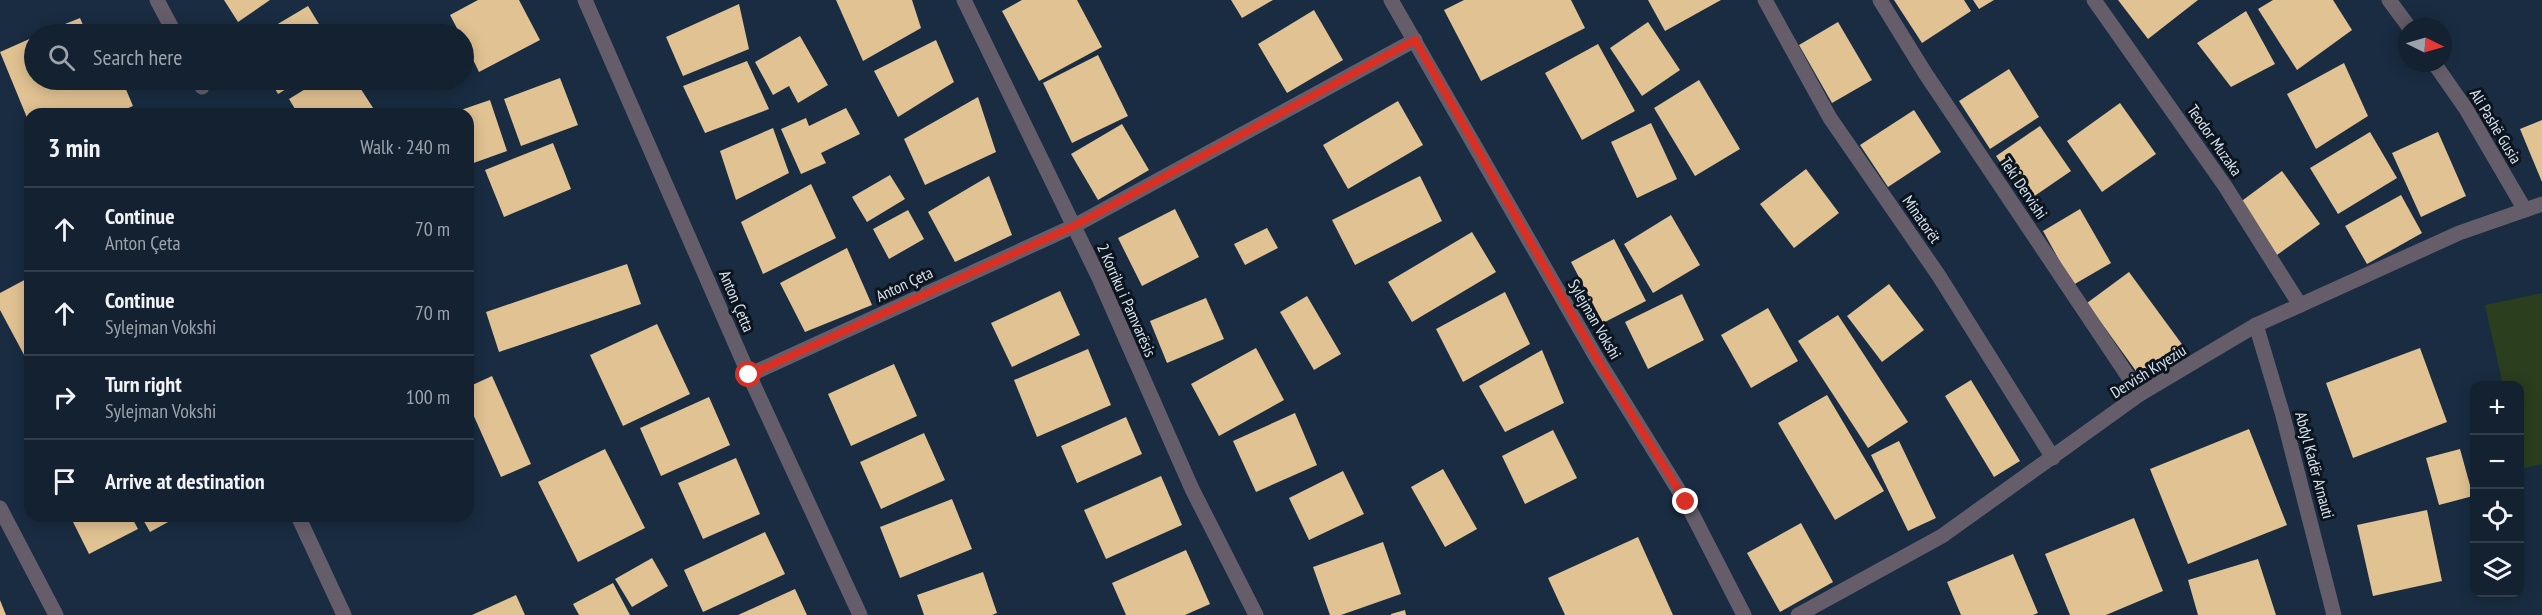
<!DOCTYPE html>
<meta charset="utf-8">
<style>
:root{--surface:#132131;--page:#202e3d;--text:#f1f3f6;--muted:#9da3ab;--line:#323e4d}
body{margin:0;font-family:"PT Sans Narrow",sans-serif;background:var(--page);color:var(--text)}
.controls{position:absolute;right:18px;bottom:18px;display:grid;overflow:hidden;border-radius:12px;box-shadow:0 3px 15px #0003}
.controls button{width:54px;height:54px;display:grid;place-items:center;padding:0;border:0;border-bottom:2px solid var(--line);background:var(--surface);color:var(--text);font:30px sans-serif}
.compass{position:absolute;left:2398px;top:18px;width:54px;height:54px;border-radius:50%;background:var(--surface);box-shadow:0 3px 15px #0003;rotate:95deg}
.stop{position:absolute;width:18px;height:18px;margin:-14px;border:4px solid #d93025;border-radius:50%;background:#fff}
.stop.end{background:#d93025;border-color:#fff;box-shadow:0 2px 6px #0008}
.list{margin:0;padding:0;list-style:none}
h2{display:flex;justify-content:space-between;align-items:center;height:78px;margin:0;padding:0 24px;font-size:26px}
h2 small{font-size:20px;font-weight:400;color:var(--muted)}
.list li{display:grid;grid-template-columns:39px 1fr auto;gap:18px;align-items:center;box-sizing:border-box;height:84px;padding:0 24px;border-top:2px solid var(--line)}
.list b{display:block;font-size:22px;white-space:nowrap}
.list p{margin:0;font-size:20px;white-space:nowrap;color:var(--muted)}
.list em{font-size:20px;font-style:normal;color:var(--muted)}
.icon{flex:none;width:33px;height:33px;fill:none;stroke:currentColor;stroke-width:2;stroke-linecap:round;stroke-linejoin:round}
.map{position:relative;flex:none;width:2542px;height:615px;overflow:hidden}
.search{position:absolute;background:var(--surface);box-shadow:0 3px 15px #0003;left:24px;top:24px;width:450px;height:66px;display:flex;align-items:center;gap:15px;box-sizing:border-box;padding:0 21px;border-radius:33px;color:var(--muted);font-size:22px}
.panel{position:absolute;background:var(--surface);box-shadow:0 3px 15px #0003;left:24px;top:108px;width:450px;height:414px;border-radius:18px}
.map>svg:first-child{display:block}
</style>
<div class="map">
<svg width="2542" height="615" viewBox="0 0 2542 615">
<rect width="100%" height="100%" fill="#192c41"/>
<polygon fill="#2b3e1e" points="2542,293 2542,464 2521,469 2520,386 2503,385 2485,305"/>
<g fill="#e1c292">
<polygon points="224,0 270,0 238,22"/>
<polygon points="478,0 519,0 540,40 479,72 464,41 464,34 460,34 450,15"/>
<polygon points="836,0 912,0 921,28 863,61"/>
<polygon points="1022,0 1077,0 1102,47 1039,81 1002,11"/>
<polygon points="1231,0 1273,0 1242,18"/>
<polygon points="1464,0 1571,0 1585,28 1481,81 1444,10"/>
<polygon points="1648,0 1721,0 1665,31"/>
<polygon points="1894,0 1964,0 1971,11 1922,43"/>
<polygon points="1973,0 1994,0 1979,9"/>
<polygon points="2118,0 2198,0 2148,39"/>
<polygon points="2273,0 2333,0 2352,30 2297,70 2258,9"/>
<polygon points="739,4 749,49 683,76 666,37"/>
<polygon points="308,6 325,34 261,34"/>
<polygon points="1314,10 1343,60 1287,93 1258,44"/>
<polygon points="2246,11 2275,64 2231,87 2197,43"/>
<polygon points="80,18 87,34 40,34"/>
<polygon points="1648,22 1680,70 1642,96 1610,48"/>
<polygon points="1838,22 1872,80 1832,103 1799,45"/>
<polygon points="800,36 828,85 798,103 789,86 773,95 755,62"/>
<polygon points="34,37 34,80 122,80 133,106 114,114 30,114 30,125 0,52"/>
<polygon points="936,40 954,82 898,117 874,71"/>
<polygon points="1598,44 1635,111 1582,140 1545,73"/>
<polygon points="1098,55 1128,116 1072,143 1043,83"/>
<polygon points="747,61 769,109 705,133 683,86"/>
<polygon points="2344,63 2368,116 2316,149 2287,94"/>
<polygon points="2009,69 2039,117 1990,149 1959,101"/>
<polygon points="560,78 578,125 521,146 504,99"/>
<polygon points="270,80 301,80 278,94"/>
<polygon points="320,80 355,80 377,114 298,114 289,99"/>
<polygon points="1699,80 1740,149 1695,176 1654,108"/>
<polygon points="978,97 996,152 925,185 904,139"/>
<polygon points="490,100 507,151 468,165 468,114 449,114"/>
<polygon points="1398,101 1423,145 1348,189 1323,145"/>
<polygon points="2120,103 2156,154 2102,192 2067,141"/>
<polygon points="846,108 860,134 821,153 826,163 801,174 781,129 806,118 809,126"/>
<polygon points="1914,110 1941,152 1888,187 1860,145"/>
<polygon points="2542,120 2542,182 2520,129"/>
<polygon points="1651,123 1677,179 1637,198 1611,142"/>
<polygon points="1122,124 1149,170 1098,200 1071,154"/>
<polygon points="2040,126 2071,171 2026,202 1996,156"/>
<polygon points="773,128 789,173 736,200 720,151"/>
<polygon points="2370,132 2397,178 2338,214 2310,168"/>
<polygon points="2438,132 2466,196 2421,217 2392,153"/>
<polygon points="553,143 571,189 504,217 485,170"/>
<polygon points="1806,169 1839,213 1794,248 1760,204"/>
<polygon points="2282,171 2320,224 2277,255 2239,203"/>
<polygon points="890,175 905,199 867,222 852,197"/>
<polygon points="989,176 1012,235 955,262 928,212"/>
<polygon points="1420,176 1442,221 1355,265 1332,220"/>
<polygon points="811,184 836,238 763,274 741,222"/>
<polygon points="2401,195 2422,233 2367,264 2345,226"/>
<polygon points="1175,209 1199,257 1142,286 1118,238"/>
<polygon points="2080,209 2111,263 2073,285 2043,231"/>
<polygon points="908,210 924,239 889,259 873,229"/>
<polygon points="1671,215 1700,265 1653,293 1624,244"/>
<polygon points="1267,228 1278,248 1245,265 1234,244"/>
<polygon points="1472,232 1496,272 1412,322 1388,282"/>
<polygon points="1614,239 1646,301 1603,323 1571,262"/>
<polygon points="847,248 872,305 805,332 780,283"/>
<polygon points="627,264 641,304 499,352 486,312"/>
<polygon points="2129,272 2184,347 2141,378 2087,303"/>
<polygon points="30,277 30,366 0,310 0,293"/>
<polygon points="1889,284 1924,330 1882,362 1847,316"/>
<polygon points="1060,291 1080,335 1012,367 991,323"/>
<polygon points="1505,292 1530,344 1463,382 1436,329"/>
<polygon points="1682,294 1704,340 1648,369 1625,322"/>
<polygon points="1307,296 1341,354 1314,370 1280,312"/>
<polygon points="1206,298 1224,339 1167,363 1150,321"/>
<polygon points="1768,308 1798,361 1751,388 1721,335"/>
<polygon points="1838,315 1908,422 1868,448 1798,341"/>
<polygon points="657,324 690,394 623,426 590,355"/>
<polygon points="1256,348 1284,400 1219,436 1191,384"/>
<polygon points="2420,348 2447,422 2353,458 2326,383"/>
<polygon points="1088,349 1111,405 1037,437 1014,380"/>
<polygon points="1542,350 1564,403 1505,432 1479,386"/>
<polygon points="894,364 917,416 851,446 828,394"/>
<polygon points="492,376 531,464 501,477 468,403 468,387"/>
<polygon points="1971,380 2020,461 1994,477 1945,396"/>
<polygon points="1827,395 1884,491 1835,520 1778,423"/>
<polygon points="709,397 730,445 661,476 640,428"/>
<polygon points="1295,413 1317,465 1256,492 1233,441"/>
<polygon points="1126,417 1142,454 1077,483 1061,446"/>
<polygon points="2249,429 2287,525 2188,564 2150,469"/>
<polygon points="1553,430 1577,478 1525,504 1502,456"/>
<polygon points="924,433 945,480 881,509 860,462"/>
<polygon points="1899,441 1936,518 1908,531 1871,455"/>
<polygon points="605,449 645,528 578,562 538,482"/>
<polygon points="2460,449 2473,496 2439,505 2426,458"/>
<polygon points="736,458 760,514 703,539 678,483"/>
<polygon points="1443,469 1477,529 1445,547 1411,487"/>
<polygon points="1343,471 1364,514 1309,540 1289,498"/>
<polygon points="1161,476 1182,525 1106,559 1084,510"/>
<polygon points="952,499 972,549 900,578 880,527"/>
<polygon points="2427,510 2442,581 2373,596 2357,525"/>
<polygon points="70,516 131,516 138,529 89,554"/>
<polygon points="141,516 179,516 150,532"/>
<polygon points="2134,518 2163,591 2106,615 2070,615 2045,554"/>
<polygon points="1801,523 1833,582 1780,612 1747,553"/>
<polygon points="765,532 785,574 703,612 684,570"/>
<polygon points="1638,537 1673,615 1565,615 1548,578"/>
<polygon points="1383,542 1401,594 1341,615 1330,615 1313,567"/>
<polygon points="1186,550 1210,604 1185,615 1126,615 1112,583"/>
<polygon points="2013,554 2038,613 2033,615 1961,615 1947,582"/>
<polygon points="652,558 668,586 632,607 615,579"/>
<polygon points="2258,559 2276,615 2198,615 2188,580"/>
<polygon points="983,572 997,613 992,615 924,615 917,595"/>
<polygon points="613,583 630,615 579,615 573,604"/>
<polygon points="795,589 807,615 738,615"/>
<polygon points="516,595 525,615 472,615"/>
<polygon points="0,600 6,615 0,615"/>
<polygon points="1405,610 1406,615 1391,615 1391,614"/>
</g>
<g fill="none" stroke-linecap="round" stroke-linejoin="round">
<g stroke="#655e6a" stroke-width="15">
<polyline points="157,0 175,34"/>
<polyline points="585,0 749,375 860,615"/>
<polyline points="964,0 1099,278 1192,489 1256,615"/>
<polyline points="1391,0 1596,357 1686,502 1744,615"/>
<polyline points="1765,0 1830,118 1939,276 2053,458"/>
<polyline points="1880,0 1925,73 2140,394"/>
<polyline points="2094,0 2225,186 2300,305"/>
<polyline points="2389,0 2409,27"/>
<polyline points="2434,63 2466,109 2525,210"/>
<polyline points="198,80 202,87"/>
<polyline points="2256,325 2282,412 2334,615"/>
<polyline points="749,375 1074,226 1415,40"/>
<polyline points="0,508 56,615"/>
<polyline points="298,516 344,615"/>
<polyline points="1798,615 1942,536 2140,394 2256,325 2459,233 2542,204"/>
</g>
</g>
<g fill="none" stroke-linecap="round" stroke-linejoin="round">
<polyline stroke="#d93025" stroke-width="8" points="749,375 1074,226 1415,40 1596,357 1686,502"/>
</g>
<g text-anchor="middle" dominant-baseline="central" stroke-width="6" stroke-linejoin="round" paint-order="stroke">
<g font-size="16" fill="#d8e4f2" stroke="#0c141d">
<text transform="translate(2496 126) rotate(59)">Ali Pashë Gusia</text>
<text transform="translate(2215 140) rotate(55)">Teodor Muzaka</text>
<text transform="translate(2024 188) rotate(56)">Teki Dervishi</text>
<text transform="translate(1922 219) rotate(55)">Minatorët</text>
<text transform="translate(904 284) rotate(-25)">Anton Çeta</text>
<text transform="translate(1127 300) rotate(66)">2 Korriku i Pamvarësis</text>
<text transform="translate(737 301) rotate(67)">Anton Çetta</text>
<text transform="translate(1595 319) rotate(60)">Sylejman Vokshi</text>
<text transform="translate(2148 371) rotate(-32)">Dervish Kryeziu</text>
<text transform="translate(2315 465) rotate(75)">Abdyl Kadër Arnauti</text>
</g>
</g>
</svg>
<div class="controls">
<button>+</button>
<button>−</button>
<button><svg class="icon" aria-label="locate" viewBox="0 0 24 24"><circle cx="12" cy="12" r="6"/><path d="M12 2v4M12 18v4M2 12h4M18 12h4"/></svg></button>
<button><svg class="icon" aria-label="layers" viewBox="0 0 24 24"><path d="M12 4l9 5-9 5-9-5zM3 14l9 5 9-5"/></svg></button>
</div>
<svg class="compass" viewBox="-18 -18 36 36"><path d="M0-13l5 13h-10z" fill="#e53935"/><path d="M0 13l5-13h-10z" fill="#9da3ab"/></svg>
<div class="stop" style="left:749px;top:375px"></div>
<div class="stop end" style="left:1686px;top:502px"></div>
<div class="search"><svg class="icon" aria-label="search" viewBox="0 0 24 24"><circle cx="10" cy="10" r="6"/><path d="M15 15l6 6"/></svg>Search here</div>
<section class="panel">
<h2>3 min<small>Walk · 240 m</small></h2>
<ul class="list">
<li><svg class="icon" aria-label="ahead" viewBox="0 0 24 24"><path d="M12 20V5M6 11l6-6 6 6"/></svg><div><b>Continue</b><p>Anton Çeta</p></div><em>70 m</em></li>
<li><svg class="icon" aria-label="ahead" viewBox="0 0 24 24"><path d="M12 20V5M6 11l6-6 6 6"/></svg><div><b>Continue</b><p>Sylejman Vokshi</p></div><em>70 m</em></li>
<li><svg class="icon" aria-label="right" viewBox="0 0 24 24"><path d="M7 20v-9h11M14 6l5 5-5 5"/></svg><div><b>Turn right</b><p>Sylejman Vokshi</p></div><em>100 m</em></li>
<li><svg class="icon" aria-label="arrive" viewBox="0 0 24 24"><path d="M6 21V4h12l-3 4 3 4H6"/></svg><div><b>Arrive at destination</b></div></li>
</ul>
</section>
</div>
